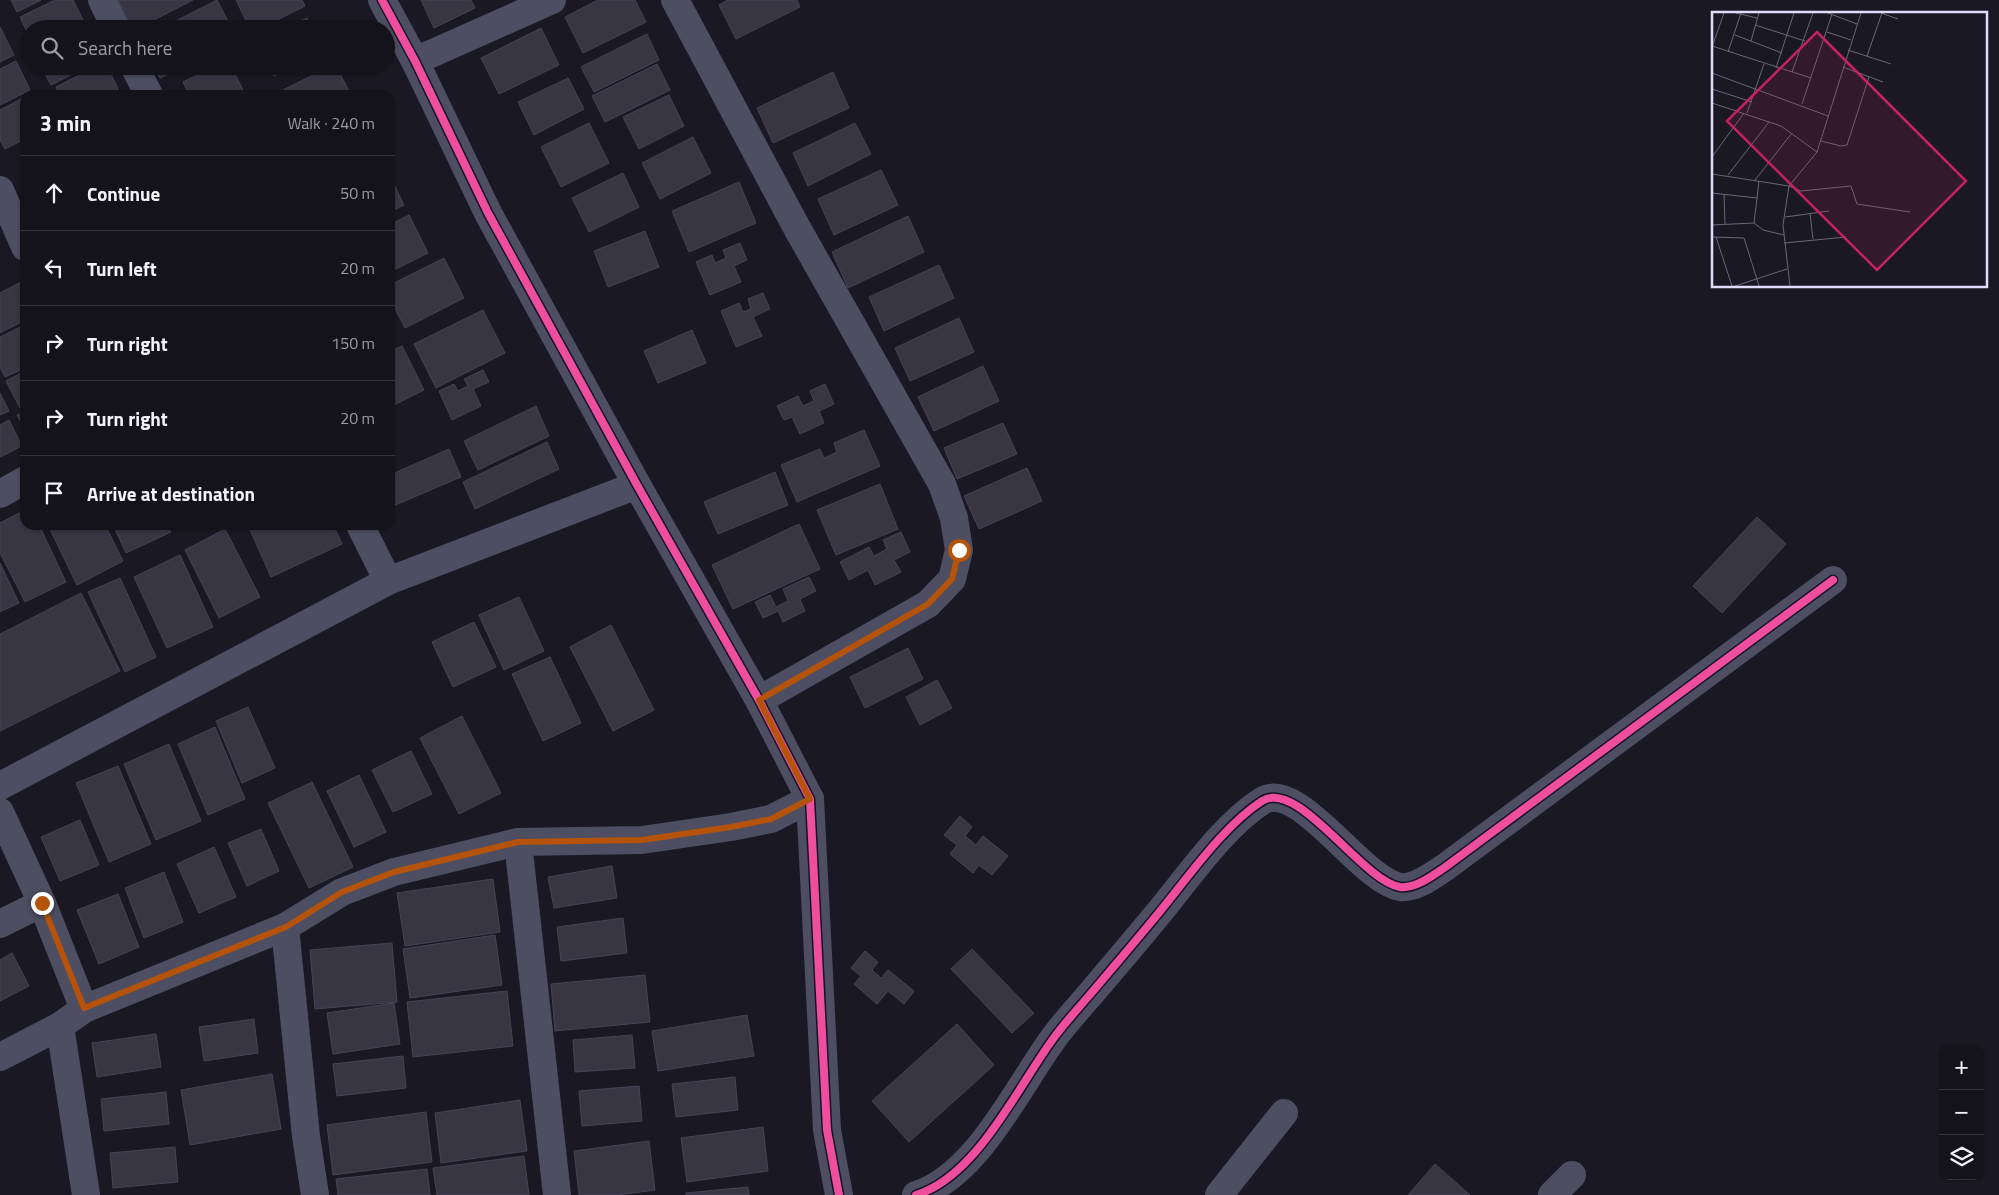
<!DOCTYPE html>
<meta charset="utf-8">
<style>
:root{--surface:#14121a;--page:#212027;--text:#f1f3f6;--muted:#9d9ea2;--line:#333239}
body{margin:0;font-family:"Titillium Web",sans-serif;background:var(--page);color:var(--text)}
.controls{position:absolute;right:15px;bottom:15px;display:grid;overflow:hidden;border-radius:10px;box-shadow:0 1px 4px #0004}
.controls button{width:45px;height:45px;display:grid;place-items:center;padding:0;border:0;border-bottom:1px solid var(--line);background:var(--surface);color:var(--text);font:25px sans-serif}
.stop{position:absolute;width:15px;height:15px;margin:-11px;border:4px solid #b45309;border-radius:50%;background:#fff}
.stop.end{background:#b45309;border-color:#fff;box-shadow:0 1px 5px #0008}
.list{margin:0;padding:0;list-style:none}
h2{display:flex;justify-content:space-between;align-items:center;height:65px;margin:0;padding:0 20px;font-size:21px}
h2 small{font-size:16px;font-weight:400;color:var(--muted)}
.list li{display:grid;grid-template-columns:32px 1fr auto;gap:15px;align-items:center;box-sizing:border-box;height:75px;padding:0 20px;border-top:1px solid var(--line)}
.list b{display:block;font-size:19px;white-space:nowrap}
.list em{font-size:16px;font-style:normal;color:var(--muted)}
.icon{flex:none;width:28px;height:28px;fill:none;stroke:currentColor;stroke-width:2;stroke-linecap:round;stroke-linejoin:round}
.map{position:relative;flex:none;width:1999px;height:1195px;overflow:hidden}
.search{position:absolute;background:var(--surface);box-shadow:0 1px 4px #0004;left:20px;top:20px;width:375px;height:55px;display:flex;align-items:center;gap:12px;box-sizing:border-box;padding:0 18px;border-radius:28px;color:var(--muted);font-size:19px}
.panel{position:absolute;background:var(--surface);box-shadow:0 1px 4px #0004;left:20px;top:90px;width:375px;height:440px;border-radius:15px}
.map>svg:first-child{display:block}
</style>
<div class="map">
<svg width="1999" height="1195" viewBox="0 0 1999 1195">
<rect width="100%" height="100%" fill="#1a1823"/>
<g fill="#393644" stroke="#474356">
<polygon points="11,0 41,0 17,12"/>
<polygon points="55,0 73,0 83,20 66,29 29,29 29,36 20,17"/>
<polygon points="118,0 193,0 136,29 132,29"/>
<polygon points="217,0 232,29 160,29"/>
<polygon points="236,0 302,0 305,6 259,29 250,29"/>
<polygon points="421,0 471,0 475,8 434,28"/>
<polygon points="598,0 635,0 646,22 583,53 565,17"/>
<polygon points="728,0 797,0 800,7 736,39 719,5"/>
<polygon points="307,18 313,29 284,29"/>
<polygon points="0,27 14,55 0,62"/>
<polygon points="541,28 559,65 499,94 481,58"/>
<polygon points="647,34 659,60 594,92 581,67"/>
<polygon points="16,61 30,90 0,105 0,69"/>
<polygon points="657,64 670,90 605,122 592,96"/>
<polygon points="41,66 88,66 51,85"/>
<polygon points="97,66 107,66 119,91 112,95 60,95 56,87"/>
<polygon points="154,66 184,66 160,78"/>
<polygon points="215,66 231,66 243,90 234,95 189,95 183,82"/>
<polygon points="269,66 294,66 274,76"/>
<polygon points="331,66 336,66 351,95 285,95 283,90"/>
<polygon points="833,72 849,108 773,143 757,108"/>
<polygon points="568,78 584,109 534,135 518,102"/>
<polygon points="669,95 684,126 639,149 623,117"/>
<polygon points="25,97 25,139 5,149 0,140 0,110"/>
<polygon points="589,123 609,163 561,187 541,147"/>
<polygon points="855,123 871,154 808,186 793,153"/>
<polygon points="693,137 711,173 660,199 642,163"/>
<polygon points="881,170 898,205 834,235 818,199"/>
<polygon points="623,173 639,207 589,232 572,198"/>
<polygon points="390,176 404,205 390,212"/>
<polygon points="739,182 756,223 689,252 672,211"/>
<polygon points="409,215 428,253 390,272 390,225"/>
<polygon points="908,216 924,252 848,288 832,252"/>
<polygon points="645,231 659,267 608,287 594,251"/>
<polygon points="740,243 747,260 734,266 741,282 710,295 696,262 712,255 715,263 726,258 723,250"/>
<polygon points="444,258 464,298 405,328 390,299 390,285"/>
<polygon points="939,265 954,298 884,331 869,297"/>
<polygon points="23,281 25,286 25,320 0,333 0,293"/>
<polygon points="763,293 770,309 753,317 762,336 736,347 721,311 739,303 743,312 751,309 748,299"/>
<polygon points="483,310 505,353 436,388 414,344"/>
<polygon points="959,318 974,352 910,381 895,348"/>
<polygon points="25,325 25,368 5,377 0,367 0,337"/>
<polygon points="692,330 706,363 658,383 644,351"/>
<polygon points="402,346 424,390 390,407 390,351"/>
<polygon points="983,366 999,401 934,431 918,397"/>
<polygon points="483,370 489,382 473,389 481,406 452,420 439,391 454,384 458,391 468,386 464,379"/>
<polygon points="25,371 25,406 20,408 6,381"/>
<polygon points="825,384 834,404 819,411 824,423 800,434 792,417 784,420 777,406 798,396 803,406 814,401 810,391"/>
<polygon points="0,393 9,411 0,415"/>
<polygon points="536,406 549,436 478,470 464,441"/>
<polygon points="25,411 25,430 17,415"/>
<polygon points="9,420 22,446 0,457 0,425"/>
<polygon points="1003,423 1017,454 957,479 944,448"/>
<polygon points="864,430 880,466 797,502 781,465 820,449 824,458 837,452 834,443"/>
<polygon points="547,442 559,469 475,509 463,482"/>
<polygon points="449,449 461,477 393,506 390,498 390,475"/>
<polygon points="1027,468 1042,501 979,529 964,496"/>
<polygon points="775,472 788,505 718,534 704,502"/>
<polygon points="880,484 898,529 836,555 817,510"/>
<polygon points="25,510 25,525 39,525 66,582 25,602 0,553 0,523"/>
<polygon points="1757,517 1786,544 1722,613 1693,586"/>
<polygon points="799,524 820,569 733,609 712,565"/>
<polygon points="48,525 105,525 123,561 77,585"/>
<polygon points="113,525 167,525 171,532 126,553"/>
<polygon points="248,525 333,525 342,544 271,577"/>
<polygon points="225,529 260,597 219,618 185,550"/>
<polygon points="901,532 910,552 894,560 901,572 875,585 868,570 849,580 840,562 869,547 874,556 887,549 883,540"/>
<polygon points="180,555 213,627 167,648 134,577"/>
<polygon points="0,563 19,603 0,612"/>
<polygon points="809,577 816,591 800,599 805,611 783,622 778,611 763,618 755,602 770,595 776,607 788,601 783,589"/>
<polygon points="120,578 156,657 125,672 88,592"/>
<polygon points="81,593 120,671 0,731 0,634"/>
<polygon points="519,597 544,651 504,670 479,615"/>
<polygon points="474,622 496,667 453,687 432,642"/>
<polygon points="611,625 654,710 613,731 570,647"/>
<polygon points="908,648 923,679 865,708 850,677"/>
<polygon points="550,657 581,723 543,741 512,674"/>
<polygon points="937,680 952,708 920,725 906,697"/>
<polygon points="248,707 275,768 242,783 216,721"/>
<polygon points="462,716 501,793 459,814 420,738"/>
<polygon points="215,727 245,799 208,815 178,744"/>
<polygon points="169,744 201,821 156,840 124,764"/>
<polygon points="411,751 432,794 393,812 372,770"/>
<polygon points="118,766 151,844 109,862 76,783"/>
<polygon points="359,775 386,832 354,847 327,791"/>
<polygon points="312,782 353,867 309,888 268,803"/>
<polygon points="960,816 972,827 965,836 976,845 983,836 1008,856 992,875 979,865 973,873 950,854 957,845 944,835"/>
<polygon points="80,820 99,865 60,881 41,837"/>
<polygon points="261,829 279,871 247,886 228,843"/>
<polygon points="214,847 236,897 199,913 177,864"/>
<polygon points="612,866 617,898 554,908 548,877"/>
<polygon points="164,872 183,922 144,938 125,888"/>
<polygon points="493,879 500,932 405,946 397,893"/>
<polygon points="118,894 139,947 99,964 77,910"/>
<polygon points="623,918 627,953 561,961 557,927"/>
<polygon points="495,935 502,985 410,998 403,949"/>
<polygon points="392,943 397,1002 315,1009 310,950"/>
<polygon points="972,949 1034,1013 1012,1033 951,969"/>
<polygon points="865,951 878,962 872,970 881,978 888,970 914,991 904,1004 888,991 877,1004 854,984 861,976 851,968"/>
<polygon points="12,953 29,986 0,1001 0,960"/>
<polygon points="645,975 650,1022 555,1031 551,984"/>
<polygon points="507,991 513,1046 413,1057 407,1002"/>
<polygon points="394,1003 400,1044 333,1054 327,1013"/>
<polygon points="747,1015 754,1056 658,1071 652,1031"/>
<polygon points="254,1019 258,1053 204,1061 199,1027"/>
<polygon points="957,1024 994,1065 909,1142 872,1101"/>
<polygon points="156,1034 161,1067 97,1077 92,1043"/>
<polygon points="632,1035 635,1068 575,1072 573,1040"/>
<polygon points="403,1056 406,1088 337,1096 333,1064"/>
<polygon points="272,1074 281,1129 190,1145 181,1090"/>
<polygon points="735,1077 738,1110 676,1117 672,1084"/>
<polygon points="639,1086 642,1121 582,1126 579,1091"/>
<polygon points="166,1092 169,1124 104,1131 101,1099"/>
<polygon points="520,1100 527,1151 441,1163 435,1113"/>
<polygon points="426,1112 432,1162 333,1175 327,1125"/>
<polygon points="763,1127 768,1171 687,1182 681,1138"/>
<polygon points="649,1141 655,1190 618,1195 579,1195 574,1151"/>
<polygon points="175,1147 178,1182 113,1188 110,1153"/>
<polygon points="524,1156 529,1195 437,1195 433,1168"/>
<polygon points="1435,1164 1470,1195 1408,1195"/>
<polygon points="427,1169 430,1195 338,1195 336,1179"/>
<polygon points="748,1187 749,1195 686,1195 686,1193"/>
</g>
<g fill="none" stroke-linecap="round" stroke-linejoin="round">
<g stroke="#4e4e62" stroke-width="28">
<polyline points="102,0 116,29"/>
<polyline points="382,0 415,61 488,213 637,485 759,700 810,799 827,1130 839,1195"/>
<polyline points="675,0 797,228 942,484 954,518 959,550 952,579 928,604 759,700"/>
<polyline points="415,61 552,0"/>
<polyline points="134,66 149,95"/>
<polyline points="0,190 25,247"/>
<polyline points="0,494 25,480"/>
<polyline points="360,525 388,581"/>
<polyline points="0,786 388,581 637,485"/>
<polyline points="0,812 42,903 84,1009"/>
<polyline points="518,842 557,1195"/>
<polyline points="0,924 42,903"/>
<polyline points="285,927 306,1136 315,1195"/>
<polyline points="60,1026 86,1195"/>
<polyline points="0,1057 60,1026 84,1009 285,927 342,892 394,872 518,842 642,840 731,827 771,819 810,799"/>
<path d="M916,1195C977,1176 1017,1088 1053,1039C1063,1025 1075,1012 1087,998C1110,971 1134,943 1157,915C1187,879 1223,826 1262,801C1298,778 1361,880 1400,887C1415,889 1432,876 1444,868L1833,580"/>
<polyline points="1219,1195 1284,1113"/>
<polyline points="1552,1195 1572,1175"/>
</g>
<defs>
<g id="cycleway">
<polyline points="382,0 415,61 488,213 637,485 759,700 810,799 827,1130 839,1195"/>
<path d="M916,1195C977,1176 1017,1088 1053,1039C1063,1025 1075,1012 1087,998C1110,971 1134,943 1157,915C1187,879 1223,826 1262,801C1298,778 1361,880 1400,887C1415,889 1432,876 1444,868L1833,580"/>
</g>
</defs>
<use href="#cycleway" stroke="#161328" stroke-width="11"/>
<use href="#cycleway" stroke="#ef4d9e" stroke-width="8"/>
</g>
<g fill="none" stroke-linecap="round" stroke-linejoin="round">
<polyline stroke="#b45309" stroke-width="6" points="42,903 84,1008 286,927 342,892 394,872 518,842 642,840 731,827 771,819 810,799 759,700 928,604 952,579 959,550"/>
</g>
<g transform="translate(1712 12)">
<rect width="275" height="275" fill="#1a1823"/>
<path fill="none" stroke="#69677a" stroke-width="1" d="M24,1L45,6M116,1L145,12M169,1L186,7M43,13L93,29M115,20L139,28M23,23L70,41M39,29L47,1M0,34L99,66M0,35L12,1M136,38L179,52M16,40L29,1M155,44L170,1M131,55L171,70M64,56L82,1M80,60L101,1M0,61L116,104M0,77L40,90M0,91L69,114L105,140M90,92L120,2M35,101L52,52M109,129L129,134L135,133L157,65M0,145L32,101M0,162L77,174L89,179L139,174L145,192L198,200M16,163L57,110M43,168L80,121M0,181L45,186M12,182L13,212M98,201L101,227M73,205L117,199M42,211L47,169M0,213L42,211L51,218L72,223M0,225L32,226L47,274M4,225L20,274M72,231L134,225M23,274L75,257M78,274L71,213L77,174L105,140L149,1"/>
<path fill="#c42263" fill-opacity="0.15" stroke="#c42263" stroke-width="2.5" d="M105,20L254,169L165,258L15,109Z"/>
<rect width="275" height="275" fill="none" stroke="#e0ddfc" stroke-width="2.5"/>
</g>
</svg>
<div class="controls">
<button>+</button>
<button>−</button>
<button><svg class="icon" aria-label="layers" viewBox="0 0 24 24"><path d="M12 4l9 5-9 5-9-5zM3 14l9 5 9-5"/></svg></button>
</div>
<div class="stop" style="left:959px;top:550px"></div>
<div class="stop end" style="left:42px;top:903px"></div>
<div class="search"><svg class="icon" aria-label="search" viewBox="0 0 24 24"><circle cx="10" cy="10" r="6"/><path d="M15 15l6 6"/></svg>Search here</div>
<section class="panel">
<h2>3 min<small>Walk · 240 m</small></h2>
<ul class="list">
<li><svg class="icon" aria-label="ahead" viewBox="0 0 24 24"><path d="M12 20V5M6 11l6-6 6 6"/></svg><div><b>Continue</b></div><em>50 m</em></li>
<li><svg class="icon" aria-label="left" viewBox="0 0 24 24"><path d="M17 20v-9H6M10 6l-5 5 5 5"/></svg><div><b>Turn left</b></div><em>20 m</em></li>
<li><svg class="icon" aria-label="right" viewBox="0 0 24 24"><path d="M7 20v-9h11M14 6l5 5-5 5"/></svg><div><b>Turn right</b></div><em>150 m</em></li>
<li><svg class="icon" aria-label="right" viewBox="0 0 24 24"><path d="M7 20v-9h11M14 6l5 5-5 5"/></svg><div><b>Turn right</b></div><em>20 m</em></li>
<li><svg class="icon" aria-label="arrive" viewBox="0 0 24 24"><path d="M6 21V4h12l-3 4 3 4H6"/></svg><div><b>Arrive at destination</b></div></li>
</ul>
</section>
</div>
